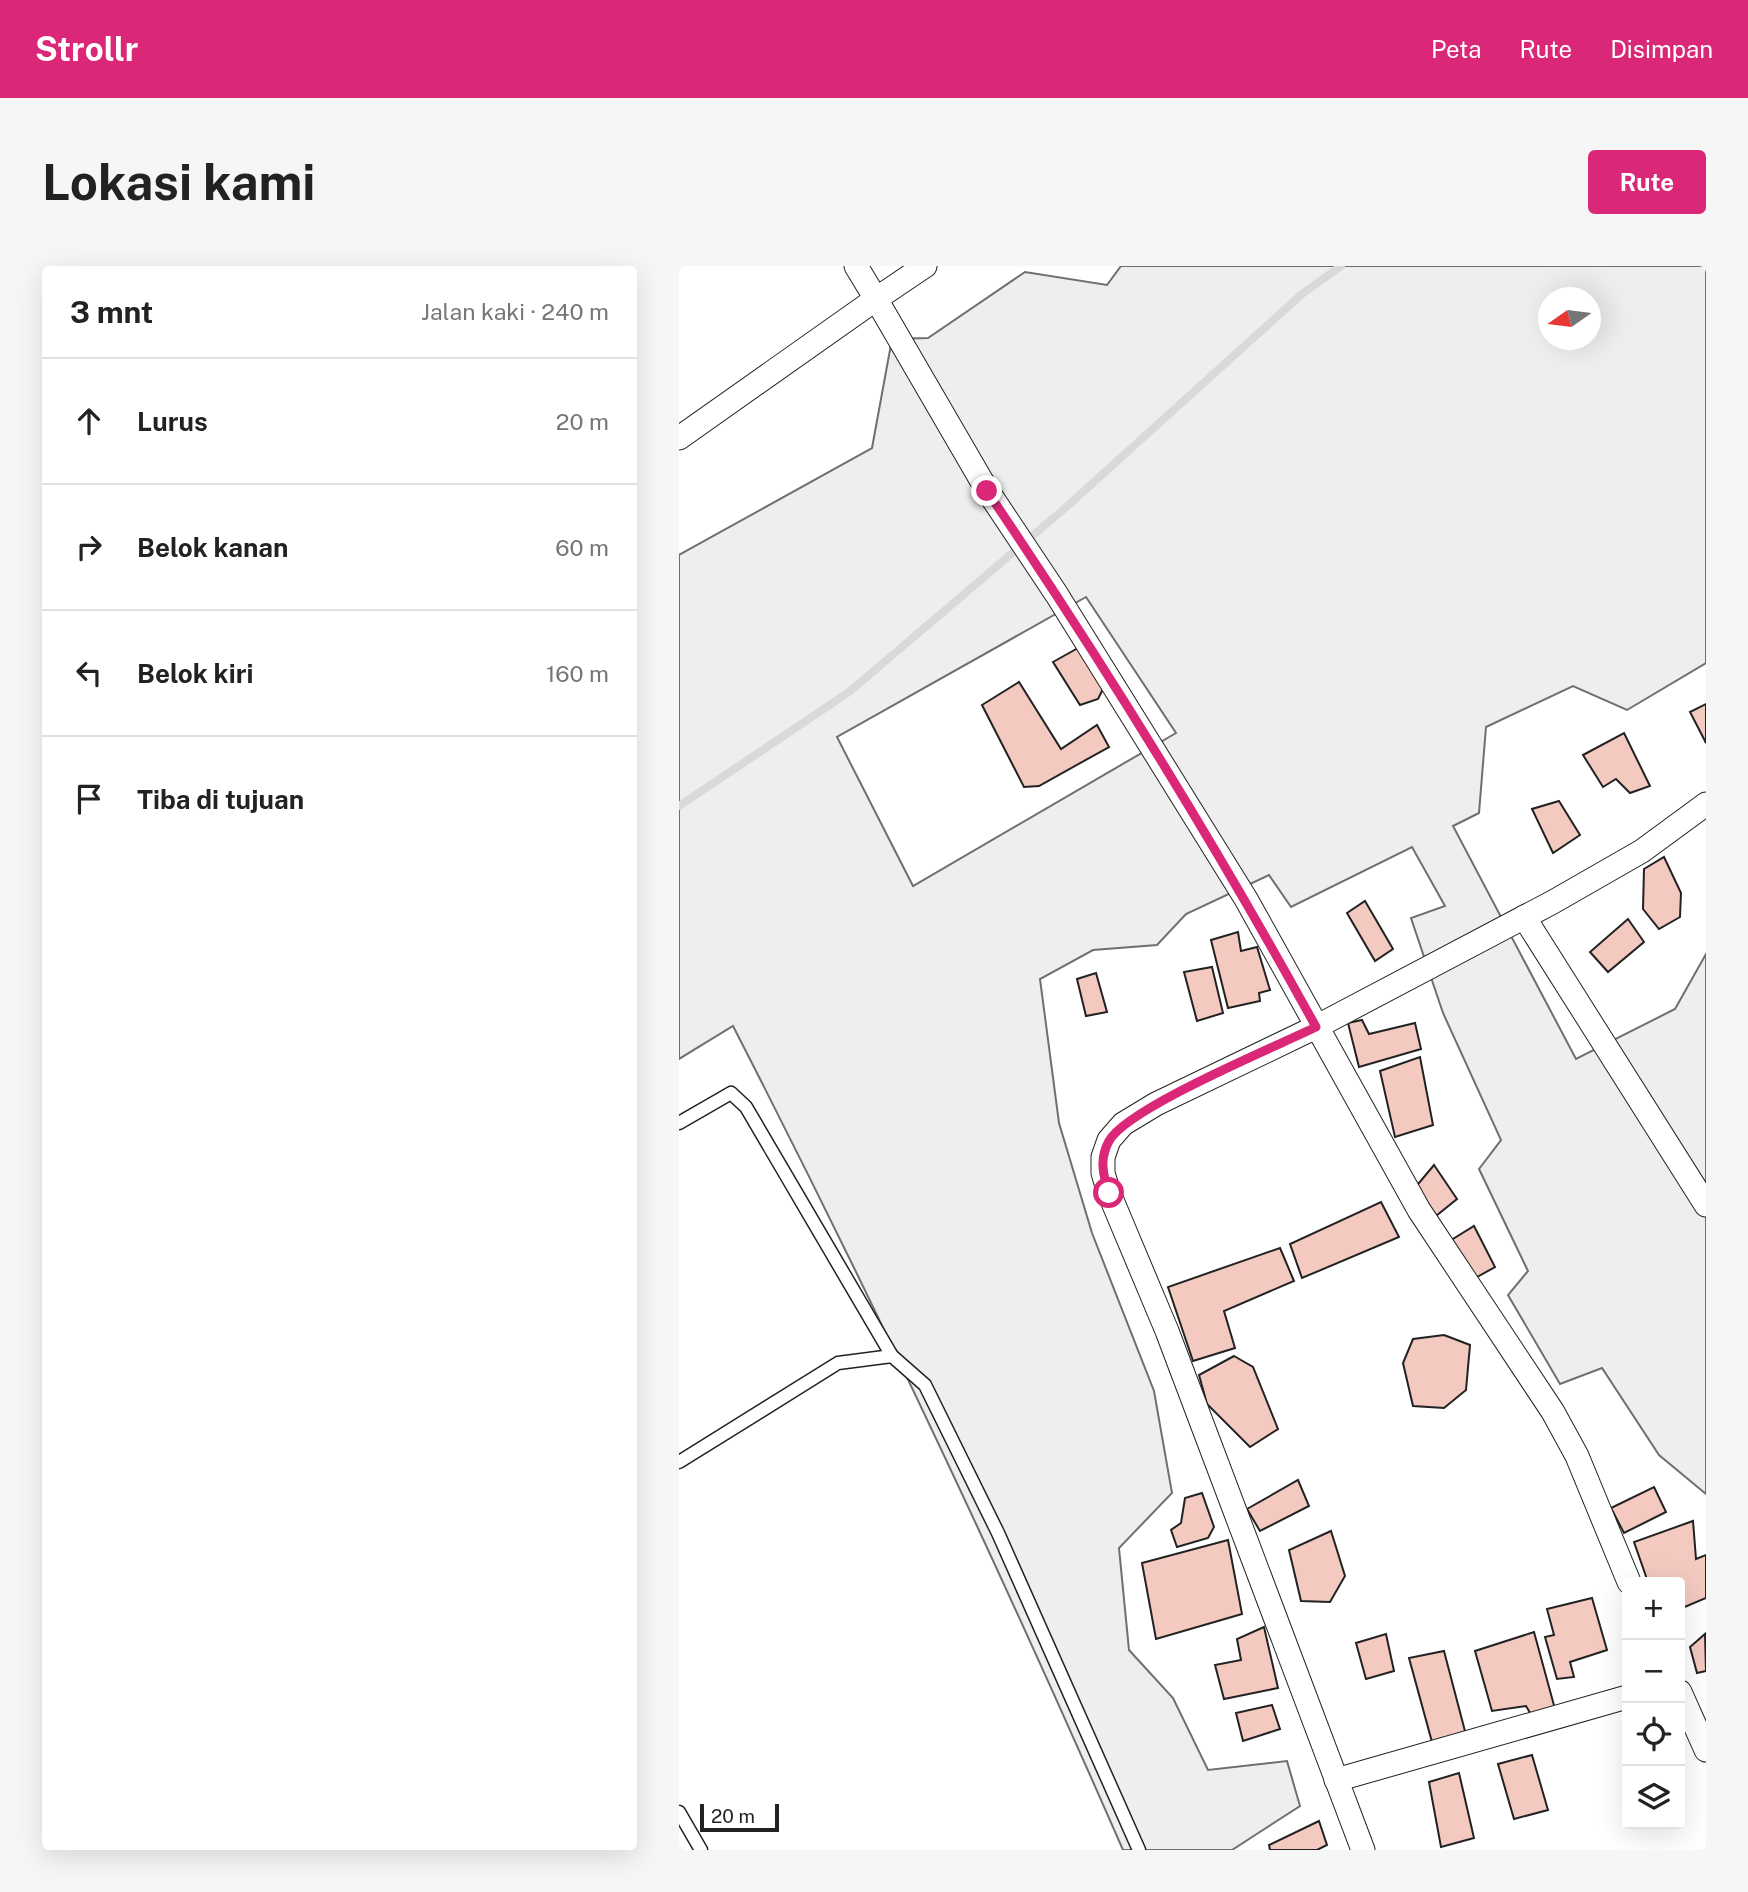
<!DOCTYPE html>
<html lang="id">
<meta charset="utf-8">
<style>
:root{--surface:#fff;--page:#f6f6f6;--text:#222;--muted:#767676;--line:#e0e0e0;--accent:#db2777}
body{margin:0;font-family:"Public Sans",sans-serif;background:var(--page);color:var(--text)}
.controls{position:absolute;right:21px;bottom:21px;display:grid;overflow:hidden;border-radius:7px;box-shadow:0 7px 28px #0002}
.controls button{width:63px;height:63px;display:grid;place-items:center;padding:0;border:0;border-bottom:2px solid var(--line);background:var(--surface);color:var(--text);font:35px sans-serif}
.compass{position:absolute;left:859px;top:21px;width:63px;height:63px;border-radius:50%;background:var(--surface);box-shadow:0 7px 28px #0002;rotate:256deg}
.scale{position:absolute;left:21px;bottom:18px;width:79px;box-sizing:border-box;padding-left:7px;border:4px solid #222;border-top:0;font-size:19px;line-height:24px;white-space:nowrap;color:#222;-webkit-text-stroke:5px #fff;paint-order:stroke}
.stop{position:absolute;width:21px;height:21px;margin:-16px;border:5px solid #db2777;border-radius:50%;background:#fff}
.stop.end{background:#db2777;border-color:#fff;box-shadow:0 2px 7px #0008}
.list{margin:0;padding:0;list-style:none}
h2{display:flex;justify-content:space-between;align-items:center;height:91px;margin:0;padding:0 28px;font-size:30px}
h2 small{font-size:23px;font-weight:400;color:var(--muted)}
.list li{display:grid;grid-template-columns:46px 1fr auto;gap:21px;align-items:center;box-sizing:border-box;height:126px;padding:0 28px;border-top:2px solid var(--line)}
.list b{display:block;font-size:26px;white-space:nowrap}
.list em{font-size:23px;font-style:normal;color:var(--muted)}
.icon{flex:none;width:38px;height:38px;fill:none;stroke:currentColor;stroke-width:2;stroke-linecap:round;stroke-linejoin:round}
.map{position:relative;flex:none;width:1027px;height:1584px;overflow:hidden;border-radius:7px}
header{display:flex;align-items:center;gap:42px;box-sizing:border-box;height:98px;padding:0 35px;background:var(--accent);color:#fff}
header strong{font-size:33px}
nav{display:flex;gap:38px;margin-inline-start:auto;font-size:24px}
.intro{display:flex;align-items:center;justify-content:space-between;box-sizing:border-box;height:168px;padding:0 42px}
h1{margin:0;font-size:49px}
.button{padding:18px 32px;border-radius:7px;background:var(--accent);color:#fff;font-size:24px;font-weight:700}
main{display:flex;gap:42px;padding:0 42px}
aside{flex:1;background:var(--surface);border-radius:7px;box-shadow:0 7px 28px #0002}
.map>svg:first-child{display:block}
</style>
<header>
<strong>Strollr</strong>
<nav><a>Peta</a><a>Rute</a><a>Disimpan</a></nav>
</header>
<div class="intro"><h1>Lokasi kami</h1><a class="button">Rute</a></div>
<main>
<aside>
<h2>3 mnt<small>Jalan kaki · 240 m</small></h2>
<ul class="list">
<li><svg class="icon" aria-label="ahead" viewBox="0 0 24 24"><path d="M12 20V5M6 11l6-6 6 6"/></svg><div><b>Lurus</b></div><em>20 m</em></li>
<li><svg class="icon" aria-label="right" viewBox="0 0 24 24"><path d="M7 20v-9h11M14 6l5 5-5 5"/></svg><div><b>Belok kanan</b></div><em>60 m</em></li>
<li><svg class="icon" aria-label="left" viewBox="0 0 24 24"><path d="M17 20v-9H6M10 6l-5 5 5 5"/></svg><div><b>Belok kiri</b></div><em>160 m</em></li>
<li><svg class="icon" aria-label="arrive" viewBox="0 0 24 24"><path d="M6 21V4h12l-3 4 3 4H6"/></svg><div><b>Tiba di tujuan</b></div></li>
</ul>
</aside>
<div class="map">
<svg width="1027" height="1584" viewBox="0 0 1027 1584">
<rect width="100%" height="100%" fill="#fff"/>
<path fill="#eee" stroke="#6f6f6f" stroke-width="2" fill-rule="evenodd" d="M442,0H1027V397L948,444L894,420L807,461L800,547L774,560L897,793L996,743L1027,688V1228L980,1189L923,1102L881,1118L829,1029L849,1005L800,903L822,874L764,747L732,652L766,640L733,581L612,641L590,609L507,648L478,679L414,684L361,713L380,857L413,967L475,1125L493,1227L440,1282L450,1384L494,1432L529,1504L608,1495L621,1540L553,1584H444C322,1305 193,1031 54,760L0,793V289L193,182L213,73L249,72L346,6L428,19ZM870,32H912V74H870ZM407,331L497,467L234,620L158,471Z"/>
<g fill="none" stroke-linecap="round" stroke-linejoin="round">
<polyline stroke="#d9d9d9" stroke-width="8" points="0,540 170,426 385,243 623,28 662,0"/>
</g>
<g fill="#f3c9c0" stroke="#222" stroke-width="2">
<polygon points="399,382 424,423 419,433 401,439 374,396"/>
<polygon points="340,416 382,483 418,459 430,481 360,520 345,521 303,439"/>
<polygon points="1027,438 1027,477 1011,446"/>
<polygon points="945,467 971,520 951,527 937,513 924,521 904,489"/>
<polygon points="880,535 901,569 874,587 853,543"/>
<polygon points="985,591 1002,627 1001,651 980,663 964,643 965,603"/>
<polygon points="686,635 714,683 696,695 668,647"/>
<polygon points="949,653 965,676 929,706 911,686"/>
<polygon points="559,666 562,685 578,681 591,724 580,727 581,735 549,742 532,674"/>
<polygon points="533,701 544,747 518,755 505,706"/>
<polygon points="417,707 428,746 407,750 398,713"/>
<polygon points="683,754 690,768 736,757 742,783 680,801 669,757"/>
<polygon points="741,791 754,859 716,871 701,805"/>
<polygon points="755,899 778,933 752,954 734,924"/>
<polygon points="702,936 720,971 623,1012 611,978"/>
<polygon points="795,960 816,1001 791,1015 769,976"/>
<polygon points="601,982 615,1015 545,1045 556,1082 514,1095 489,1021"/>
<polygon points="765,1069 791,1079 787,1124 765,1142 734,1140 724,1097 734,1073"/>
<polygon points="555,1090 574,1101 599,1163 571,1181 528,1138 520,1109"/>
<polygon points="619,1214 630,1240 581,1265 568,1243"/>
<polygon points="975,1221 987,1246 945,1267 932,1242"/>
<polygon points="523,1227 535,1261 529,1272 498,1281 492,1264 502,1257 506,1232"/>
<polygon points="1014,1255 1017,1293 1027,1289 1027,1332 1001,1343 1001,1316 969,1316 955,1276"/>
<polygon points="652,1265 666,1310 651,1336 622,1335 610,1284"/>
<polygon points="549,1274 563,1348 477,1373 463,1297"/>
<polygon points="913,1332 928,1384 891,1396 895,1411 878,1413 866,1371 875,1369 868,1343"/>
<polygon points="585,1361 599,1422 545,1433 536,1399 562,1394 558,1373"/>
<polygon points="855,1366 876,1443 853,1450 847,1440 813,1445 796,1385"/>
<polygon points="707,1368 715,1405 687,1413 677,1377"/>
<polygon points="1026,1368 1027,1405 1018,1407 1011,1381"/>
<polygon points="765,1385 787,1469 753,1476 730,1392"/>
<polygon points="593,1439 601,1463 564,1475 557,1447"/>
<polygon points="853,1489 869,1544 835,1553 819,1498"/>
<polygon points="780,1507 795,1572 762,1581 750,1516"/>
<polygon points="640,1555 648,1579 638,1584 591,1584 590,1579"/>
</g>
<g fill="none" stroke-linecap="round" stroke-linejoin="round">
<defs>
<g id="service">
<polyline points="0,857 52,827 67,841 213,1090"/>
<polyline points="0,1196 159,1097 213,1090 246,1119 319,1267 460,1584"/>
<polyline points="0,1546 22,1584"/>
</g>
<g id="minor">
<polyline points="246,0 197,33 308,224 378,329 567,633 740,944 874,1146 898,1190 950,1316"/>
<polyline points="0,172 197,33 177,0"/>
<polyline points="845,651 1027,939"/>
<polyline points="1001,1426 1027,1484"/>
<polyline points="657,1514 948,1431"/>
<polyline points="684,1584 488,1065 430,927 424,907 424,891 430,874 444,858 477,838 637,761 874,636 963,585 1027,538"/>
</g>
</defs>
<use href="#service" stroke="#222" stroke-width="15"/>
<use href="#minor" stroke="#222" stroke-width="25"/>
<use href="#service" stroke="#fff" stroke-width="12"/>
<use href="#minor" stroke="#fff" stroke-width="23"/>
</g>
<g fill="none" stroke-linecap="round" stroke-linejoin="round">
<path stroke="#db2777" stroke-width="9" d="M308,225C425,398 536,577 637,761C596,781 448,842 430,875C420,893 424,909 430,927"/>
</g>
</svg>
<div class="controls">
<button>+</button>
<button>−</button>
<button><svg class="icon" aria-label="locate" viewBox="0 0 24 24"><circle cx="12" cy="12" r="6"/><path d="M12 2v4M12 18v4M2 12h4M18 12h4"/></svg></button>
<button><svg class="icon" aria-label="layers" viewBox="0 0 24 24"><path d="M12 4l9 5-9 5-9-5zM3 14l9 5 9-5"/></svg></button>
</div>
<svg class="compass" viewBox="-18 -18 36 36"><path d="M0-13l5 13h-10z" fill="#e53935"/><path d="M0 13l5-13h-10z" fill="#767676"/></svg>
<div class="scale">20 m</div>
<div class="stop" style="left:430px;top:927px"></div>
<div class="stop end" style="left:308px;top:225px"></div>
</div>
</main>
